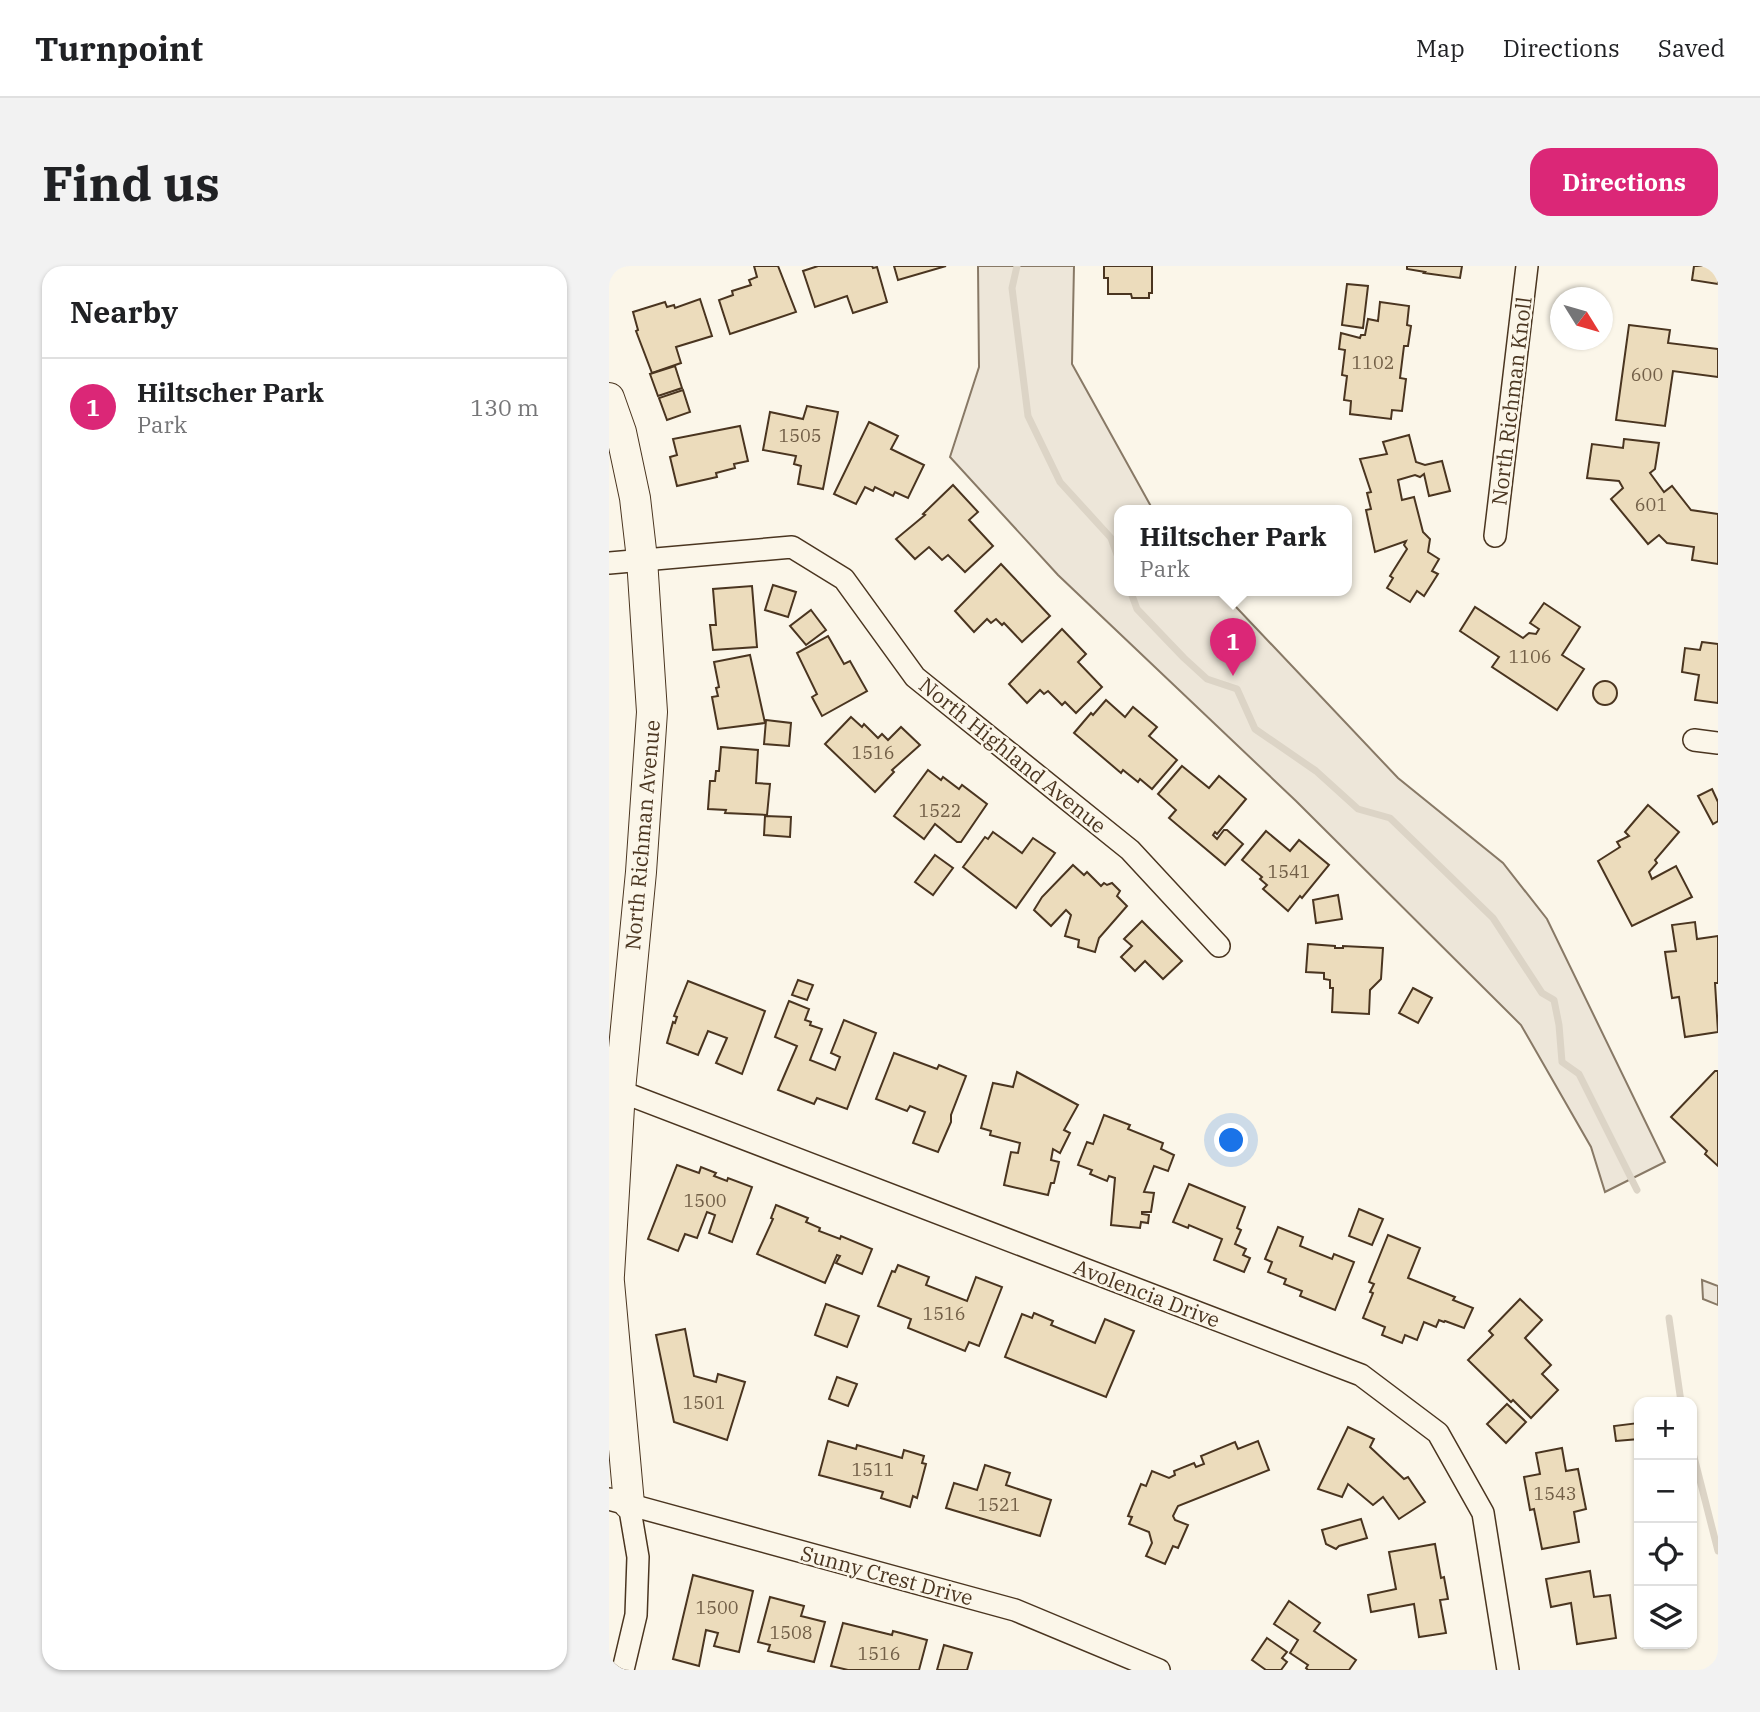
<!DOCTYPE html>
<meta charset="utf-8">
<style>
:root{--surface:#fff;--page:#f2f2f2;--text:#202124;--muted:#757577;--line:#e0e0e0;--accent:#db2777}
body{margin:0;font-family:"IBM Plex Serif",serif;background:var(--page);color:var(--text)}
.controls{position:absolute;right:21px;bottom:21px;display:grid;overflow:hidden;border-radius:14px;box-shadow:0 2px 5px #0004}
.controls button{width:63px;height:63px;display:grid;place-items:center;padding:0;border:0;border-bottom:2px solid var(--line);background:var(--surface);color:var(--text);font:35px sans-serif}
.compass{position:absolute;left:941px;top:21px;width:63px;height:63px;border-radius:50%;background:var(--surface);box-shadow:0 2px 5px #0004;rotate:127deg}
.you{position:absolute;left:623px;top:875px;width:24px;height:24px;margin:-18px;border:5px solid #fff;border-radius:50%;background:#1a73e8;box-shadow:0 0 0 10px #1a73e833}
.badge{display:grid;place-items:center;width:46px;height:46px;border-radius:50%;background:var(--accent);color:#fff;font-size:23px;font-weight:700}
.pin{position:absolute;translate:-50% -58px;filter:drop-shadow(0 2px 4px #0008)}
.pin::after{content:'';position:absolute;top:37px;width:24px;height:21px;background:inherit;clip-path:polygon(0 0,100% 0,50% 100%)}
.popup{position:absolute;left:505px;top:239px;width:238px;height:91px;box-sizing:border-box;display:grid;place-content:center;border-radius:14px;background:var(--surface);filter:drop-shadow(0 2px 5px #0005);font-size:23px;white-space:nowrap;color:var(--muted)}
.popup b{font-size:26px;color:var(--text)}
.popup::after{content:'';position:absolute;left:50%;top:100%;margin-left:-14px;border:14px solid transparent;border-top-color:var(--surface)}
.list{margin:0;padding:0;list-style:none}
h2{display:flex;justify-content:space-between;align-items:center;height:91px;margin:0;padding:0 28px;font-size:30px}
h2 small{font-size:23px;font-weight:400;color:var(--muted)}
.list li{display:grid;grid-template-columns:46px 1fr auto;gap:21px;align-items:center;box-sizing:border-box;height:98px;padding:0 28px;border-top:2px solid var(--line)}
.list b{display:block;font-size:26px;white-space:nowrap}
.list p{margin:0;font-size:23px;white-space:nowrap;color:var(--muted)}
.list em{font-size:23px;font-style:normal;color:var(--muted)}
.icon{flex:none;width:38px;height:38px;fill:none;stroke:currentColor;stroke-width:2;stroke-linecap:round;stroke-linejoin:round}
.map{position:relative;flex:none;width:1109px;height:1404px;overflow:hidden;border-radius:21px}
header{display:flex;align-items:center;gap:42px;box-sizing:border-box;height:98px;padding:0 35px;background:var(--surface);border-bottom:2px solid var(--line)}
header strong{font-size:33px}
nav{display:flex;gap:38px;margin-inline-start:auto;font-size:24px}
.intro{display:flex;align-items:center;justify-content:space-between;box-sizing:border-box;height:168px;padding:0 42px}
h1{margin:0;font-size:49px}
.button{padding:18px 32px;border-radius:21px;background:var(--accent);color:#fff;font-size:24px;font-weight:700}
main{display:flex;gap:42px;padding:0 42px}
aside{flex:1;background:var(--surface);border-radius:21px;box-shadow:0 2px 5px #0004}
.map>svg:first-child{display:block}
</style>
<header>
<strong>Turnpoint</strong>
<nav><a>Map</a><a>Directions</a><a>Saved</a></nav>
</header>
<div class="intro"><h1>Find us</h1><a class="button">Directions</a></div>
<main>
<aside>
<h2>Nearby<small></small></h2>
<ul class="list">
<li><span class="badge">1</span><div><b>Hiltscher Park</b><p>Park</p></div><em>130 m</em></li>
</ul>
</aside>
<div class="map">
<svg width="1109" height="1404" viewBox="0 0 1109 1404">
<rect width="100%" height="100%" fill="#fbf6e9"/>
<g fill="#ede6d9" stroke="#887966" stroke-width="2">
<polygon points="369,0 465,0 463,98 544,244 510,244 510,324 611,324 789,512 894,597 938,653 1056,896 996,926 982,881 912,759 687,535 449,309 341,191 370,101"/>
<polygon points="1093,1014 1109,1020 1109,1039 1094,1033"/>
</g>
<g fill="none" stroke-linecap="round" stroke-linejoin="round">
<g stroke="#dcd4c6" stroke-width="7">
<polyline points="408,0 403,22 419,150 451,216 502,272 510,294"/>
<polyline points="521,324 528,343 575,392 598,413 628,423 646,463 707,505 749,543 781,552 884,652 933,727 945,734 950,759 953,796 970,808 1028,924"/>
<polyline points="1060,1052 1072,1136"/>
<polyline points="1083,1183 1109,1285"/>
</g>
</g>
<g fill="#ecdcbc" stroke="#4a3520" stroke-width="2">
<polygon points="145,0 169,0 187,46 121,68 110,34 124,29 123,25 142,19 140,14 148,11"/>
<polygon points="209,0 263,0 264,2 268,1 278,36 244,47 238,30 206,41 194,5"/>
<polygon points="285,0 337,0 289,14"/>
<polygon points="495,0 543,0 543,27 540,27 540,32 523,32 522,28 499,28 499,12 495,12"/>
<polygon points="798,0 853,0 851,12 815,7 816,6 798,3"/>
<polygon points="1085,0 1109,0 1109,18 1083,14"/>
<polygon points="738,18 759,20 754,62 733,59"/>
<polygon points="91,33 103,70 67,81 72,97 43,107 27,65 29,64 24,46 56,36 58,41 65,39 66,42"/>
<polygon points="771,36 800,40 798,59 802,60 799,80 795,80 791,112 797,113 793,145 783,144 782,153 741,148 742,135 735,134 738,110 733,109 736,84 730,83 732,67 751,72 752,69 756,69 759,53 769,55"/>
<polygon points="1020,59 1061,64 1059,77 1109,83 1109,111 1064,105 1056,160 1007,154"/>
<polygon points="66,100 73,122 49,130 41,108"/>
<polygon points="74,124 81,146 58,154 50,132"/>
<polygon points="198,140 229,146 214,223 189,218 192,200 185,198 187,190 154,184 161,146 194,153"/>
<polygon points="260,156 289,170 282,183 315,199 299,232 286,226 284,230 266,221 264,225 256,221 247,238 225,228"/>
<polygon points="131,160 139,195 125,198 126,202 107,207 108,211 68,220 61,191 68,189 64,173"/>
<polygon points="800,169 807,196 816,199 833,195 841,225 820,230 815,208 811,211 806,209 789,214 793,234 805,231 814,266 821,273 819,286 830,293 823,305 829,308 815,330 808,325 801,336 778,322 784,312 781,310 798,283 795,279 797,275 766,286 757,244 762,243 758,227 762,226 751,193 778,188 774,176"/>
<polygon points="1015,173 1050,177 1046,203 1041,207 1055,226 1063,220 1082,244 1109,248 1109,298 1083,294 1085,281 1058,277 1050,269 1039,278 1002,233 1014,222 1010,215 978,212 983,178 1014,182"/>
<polygon points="344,219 369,246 360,254 384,280 356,306 339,289 333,294 320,281 306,293 287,273 316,249 314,248"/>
<polygon points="392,298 441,350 413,376 395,357 393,359 387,353 382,357 378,353 365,366 346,345"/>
<polygon points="164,319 187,326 179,351 156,344"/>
<polygon points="143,320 148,381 104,384 101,359 107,359 104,323"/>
<polygon points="935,337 971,361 953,389 975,403 948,444 883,401 890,391 851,365 866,341 914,372 920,367 927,368 930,363 921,357"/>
<polygon points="202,344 217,364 197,379 181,360"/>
<polygon points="453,363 477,388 469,396 493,421 467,447 456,436 453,439 439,425 435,428 431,424 418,437 400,418"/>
<polygon points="219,370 235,398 241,395 258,425 213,450 203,431 208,428 188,387"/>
<polygon points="1093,376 1109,378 1109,437 1086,434 1090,409 1073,406 1076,382 1091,384"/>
<polygon points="141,389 156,457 109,463 103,431 109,430 107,422 110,421 105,396"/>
<circle cx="996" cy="427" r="12"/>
<polygon points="497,434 516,451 524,441 548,461 540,470 568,494 543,523 531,513 529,516 514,504 512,507 465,467 482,447 484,449"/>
<polygon points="242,451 253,461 255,458 269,472 273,468 279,474 292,461 311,479 283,504 285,506 266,526 216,478"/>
<polygon points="157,454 182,457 180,480 155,478"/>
<polygon points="112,481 149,484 147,517 161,518 158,549 116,547 117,544 99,543 101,515 106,515 107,505 110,505"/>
<polygon points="573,500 600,522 610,510 637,533 608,568 606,566 604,569 608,573 615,564 618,564 634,578 616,599 560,552 567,544 549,528"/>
<polygon points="319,504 332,514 334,511 350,523 353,519 378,538 352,576 348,576 326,558 315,573 285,550"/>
<polygon points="1103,523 1109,536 1109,555 1104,558 1089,530"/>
<polygon points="1039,539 1070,566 1046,594 1048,597 1040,606 1043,613 1067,600 1083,631 1023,660 989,595 1011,581 1008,576 1020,570 1016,566"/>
<polygon points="156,550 182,551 181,571 155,569"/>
<polygon points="657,565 681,585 690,574 720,599 693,632 691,630 679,645 654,623 658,619 651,613 653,611 633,594"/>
<polygon points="384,566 413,587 424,572 446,587 407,642 354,601 376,571 379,573"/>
<polygon points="326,589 344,602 324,629 306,616"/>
<polygon points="464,599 475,609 478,606 492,620 495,617 498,619 503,617 511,625 508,630 518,640 490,672 486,686 469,681 470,674 456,670 462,649 457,644 442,660 425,644 433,631"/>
<polygon points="729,629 733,653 707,657 704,634"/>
<polygon points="533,655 573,695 554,713 536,695 526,705 512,691 523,680 515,673"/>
<polygon points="1086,656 1088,673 1109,670 1109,717 1106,717 1109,766 1076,771 1070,731 1063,732 1056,686 1067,685 1063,659"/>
<polygon points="699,678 726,680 726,682 734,682 734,680 774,682 772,713 761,724 760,748 723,746 724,722 721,722 721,714 715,713 715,707 697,706"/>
<polygon points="189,714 204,719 198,734 183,729"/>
<polygon points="79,715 156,745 133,808 107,797 118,772 99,765 89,789 58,777 64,756 66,757 68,751 65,750"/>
<polygon points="804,722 823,732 809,757 790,747"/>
<polygon points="180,735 200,743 196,754 202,756 201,759 213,763 201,794 226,804 231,791 222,787 235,754 267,767 238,843 208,832 205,838 169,824 188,780 166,771"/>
<polygon points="285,787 328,803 330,799 357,810 342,849 342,856 329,886 304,877 316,846 301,840 298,845 267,833"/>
<polygon points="1106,805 1109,805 1109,900 1096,888 1098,885 1062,851"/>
<polygon points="408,806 469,839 455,864 461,867 451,887 444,883 442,894 450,896 445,917 442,917 439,929 395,919 402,886 409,887 411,877 381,869 382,865 372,862 384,817 404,821"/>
<polygon points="495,849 521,859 519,863 554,877 552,883 565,889 559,905 545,900 535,926 545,927 542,946 533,946 533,948 540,949 539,957 532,956 531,962 502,959 506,912 500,910 498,915 481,908 483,904 469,899 478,876 484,878"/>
<polygon points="68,899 90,907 92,901 107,907 105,910 118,915 119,912 143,921 123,976 100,967 106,949 98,946 88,972 76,968 69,985 39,973"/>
<polygon points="580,918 636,941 628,962 632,964 626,978 637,983 634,989 641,992 635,1006 605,994 613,973 580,959 579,962 564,956"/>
<polygon points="167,939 199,952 197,956 211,962 210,965 231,973 232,970 263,983 253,1008 227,997 231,990 228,989 216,1017 148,988 164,953 162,952"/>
<polygon points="750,943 774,953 763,979 740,970"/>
<polygon points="669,961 694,971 691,980 723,993 725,988 745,996 726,1044 691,1030 693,1025 675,1018 677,1013 659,1006 663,996 656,993"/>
<polygon points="779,969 811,982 799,1012 846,1031 844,1034 864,1042 855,1062 836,1055 835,1056 830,1054 827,1061 815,1056 808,1074 796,1069 793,1077 773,1069 776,1061 754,1052 764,1027 761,1026 765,1018 760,1016"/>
<polygon points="289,999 320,1011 317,1019 358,1035 367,1011 393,1021 370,1080 360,1076 356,1085 299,1062 302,1053 269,1040 283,1005 286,1006"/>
<polygon points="911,1033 933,1054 916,1072 942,1099 933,1108 949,1124 922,1152 904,1134 902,1136 859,1094 884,1069 880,1065"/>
<polygon points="217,1038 250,1050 238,1081 206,1069"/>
<polygon points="425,1047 444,1055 442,1059 486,1077 496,1053 525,1065 497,1131 396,1091 413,1048 423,1052"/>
<polygon points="76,1063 85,1110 107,1116 109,1108 136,1116 118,1174 65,1156 47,1069"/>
<polygon points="228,1111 248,1118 239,1140 220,1133"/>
<polygon points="898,1138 917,1156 897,1177 878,1158"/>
<polygon points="1029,1157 1030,1173 1007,1175 1005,1160"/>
<polygon points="739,1161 765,1173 761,1181 795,1213 799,1211 816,1236 790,1253 774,1231 764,1239 739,1218 733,1231 709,1223"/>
<polygon points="219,1175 247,1183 248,1179 293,1192 295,1184 315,1190 313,1197 317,1198 308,1232 304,1230 301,1241 272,1232 274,1226 210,1209"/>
<polygon points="649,1175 660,1204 569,1240 564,1250 566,1254 579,1259 569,1282 564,1280 556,1298 537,1290 543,1277 540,1266 520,1258 523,1251 519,1250 532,1218 537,1220 543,1205 560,1212 566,1209 565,1205 585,1197 587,1201 595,1198 592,1190 626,1176 629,1183"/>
<polygon points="953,1182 957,1205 969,1203 977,1243 965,1246 970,1276 933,1283 925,1243 921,1244 915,1211 931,1208 927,1187"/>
<polygon points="376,1199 401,1207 397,1219 442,1234 431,1270 337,1242 345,1217 368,1224"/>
<polygon points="752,1253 758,1272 730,1280 727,1283 717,1278 713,1264"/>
<polygon points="826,1278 832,1312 835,1311 839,1333 831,1334 837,1367 810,1371 805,1338 762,1346 759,1329 787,1323 780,1286"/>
<polygon points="981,1305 985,1331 1001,1329 1007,1372 968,1378 962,1337 942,1341 937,1313"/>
<polygon points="84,1309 144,1325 130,1386 105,1380 109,1367 97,1364 90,1400 64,1393"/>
<polygon points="161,1331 195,1340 192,1350 216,1356 205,1396 159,1385 161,1379 149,1376"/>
<polygon points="680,1335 711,1357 705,1365 747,1394 740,1404 699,1404 697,1402 699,1399 681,1387 689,1374 665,1358"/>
<polygon points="234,1357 283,1369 284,1365 318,1374 310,1404 239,1404 222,1400"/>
<polygon points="658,1372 678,1386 673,1392 678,1396 672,1404 657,1404 643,1394"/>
<polygon points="335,1379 363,1387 358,1404 328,1404"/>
</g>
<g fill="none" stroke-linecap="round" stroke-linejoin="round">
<defs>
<g id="street">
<polyline points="886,270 918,0"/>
<polyline points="0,297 183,281 235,313 306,411 521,584 610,680"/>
<polyline points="1085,474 1109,477"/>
<polyline points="0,821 752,1109 829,1167 874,1247 899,1404"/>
<polyline points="0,1233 406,1344 550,1404"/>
<polyline points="14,1404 27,1349 29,1291 20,1238"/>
</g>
<g id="secondary">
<polyline points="0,132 12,166 26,232 33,293 43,446 32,606 11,824 0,1009"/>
<polyline points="0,1016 20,1238"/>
</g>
</defs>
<use href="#street" stroke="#4a3520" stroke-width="24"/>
<use href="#secondary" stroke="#4a3520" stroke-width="32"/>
<use href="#street" stroke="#fbf6e9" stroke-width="21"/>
<use href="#secondary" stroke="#fbf6e9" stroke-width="30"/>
</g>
<g text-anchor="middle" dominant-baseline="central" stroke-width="5" stroke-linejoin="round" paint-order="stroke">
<g font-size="18" fill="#725f47">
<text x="764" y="96">1102</text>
<text x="1038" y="108">600</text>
<text x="191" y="169">1505</text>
<text x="1042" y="238">601</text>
<text x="921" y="390">1106</text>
<text x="264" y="486">1516</text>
<text x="331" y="544">1522</text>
<text x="680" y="605">1541</text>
<text x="96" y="934">1500</text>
<text x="335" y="1047">1516</text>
<text x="95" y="1136">1501</text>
<text x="264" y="1203">1511</text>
<text x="946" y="1227">1543</text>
<text x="390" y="1238">1521</text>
<text x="108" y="1341">1500</text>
<text x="182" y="1366">1508</text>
<text x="270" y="1387">1516</text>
</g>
<g font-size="21" fill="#4a3520" stroke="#fbf6e9">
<text transform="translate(902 135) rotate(-83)">North Richman Knoll</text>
<text transform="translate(404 489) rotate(39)">North Highland Avenue</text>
<text transform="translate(33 569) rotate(-85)">North Richman Avenue</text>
<text transform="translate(538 1027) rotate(21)">Avolencia Drive</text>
<text transform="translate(278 1309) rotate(15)">Sunny Crest Drive</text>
</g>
</g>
</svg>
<div class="controls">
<button>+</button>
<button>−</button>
<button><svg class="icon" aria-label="locate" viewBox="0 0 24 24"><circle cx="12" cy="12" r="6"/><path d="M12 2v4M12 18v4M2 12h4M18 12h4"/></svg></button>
<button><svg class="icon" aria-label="layers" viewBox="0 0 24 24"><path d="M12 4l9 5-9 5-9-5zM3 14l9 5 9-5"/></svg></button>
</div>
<svg class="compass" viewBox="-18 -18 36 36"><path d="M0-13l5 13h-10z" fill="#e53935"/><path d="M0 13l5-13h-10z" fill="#757577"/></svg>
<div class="you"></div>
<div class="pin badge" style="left:624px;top:410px">1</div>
<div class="popup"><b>Hiltscher Park</b>Park</div>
</div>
</main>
